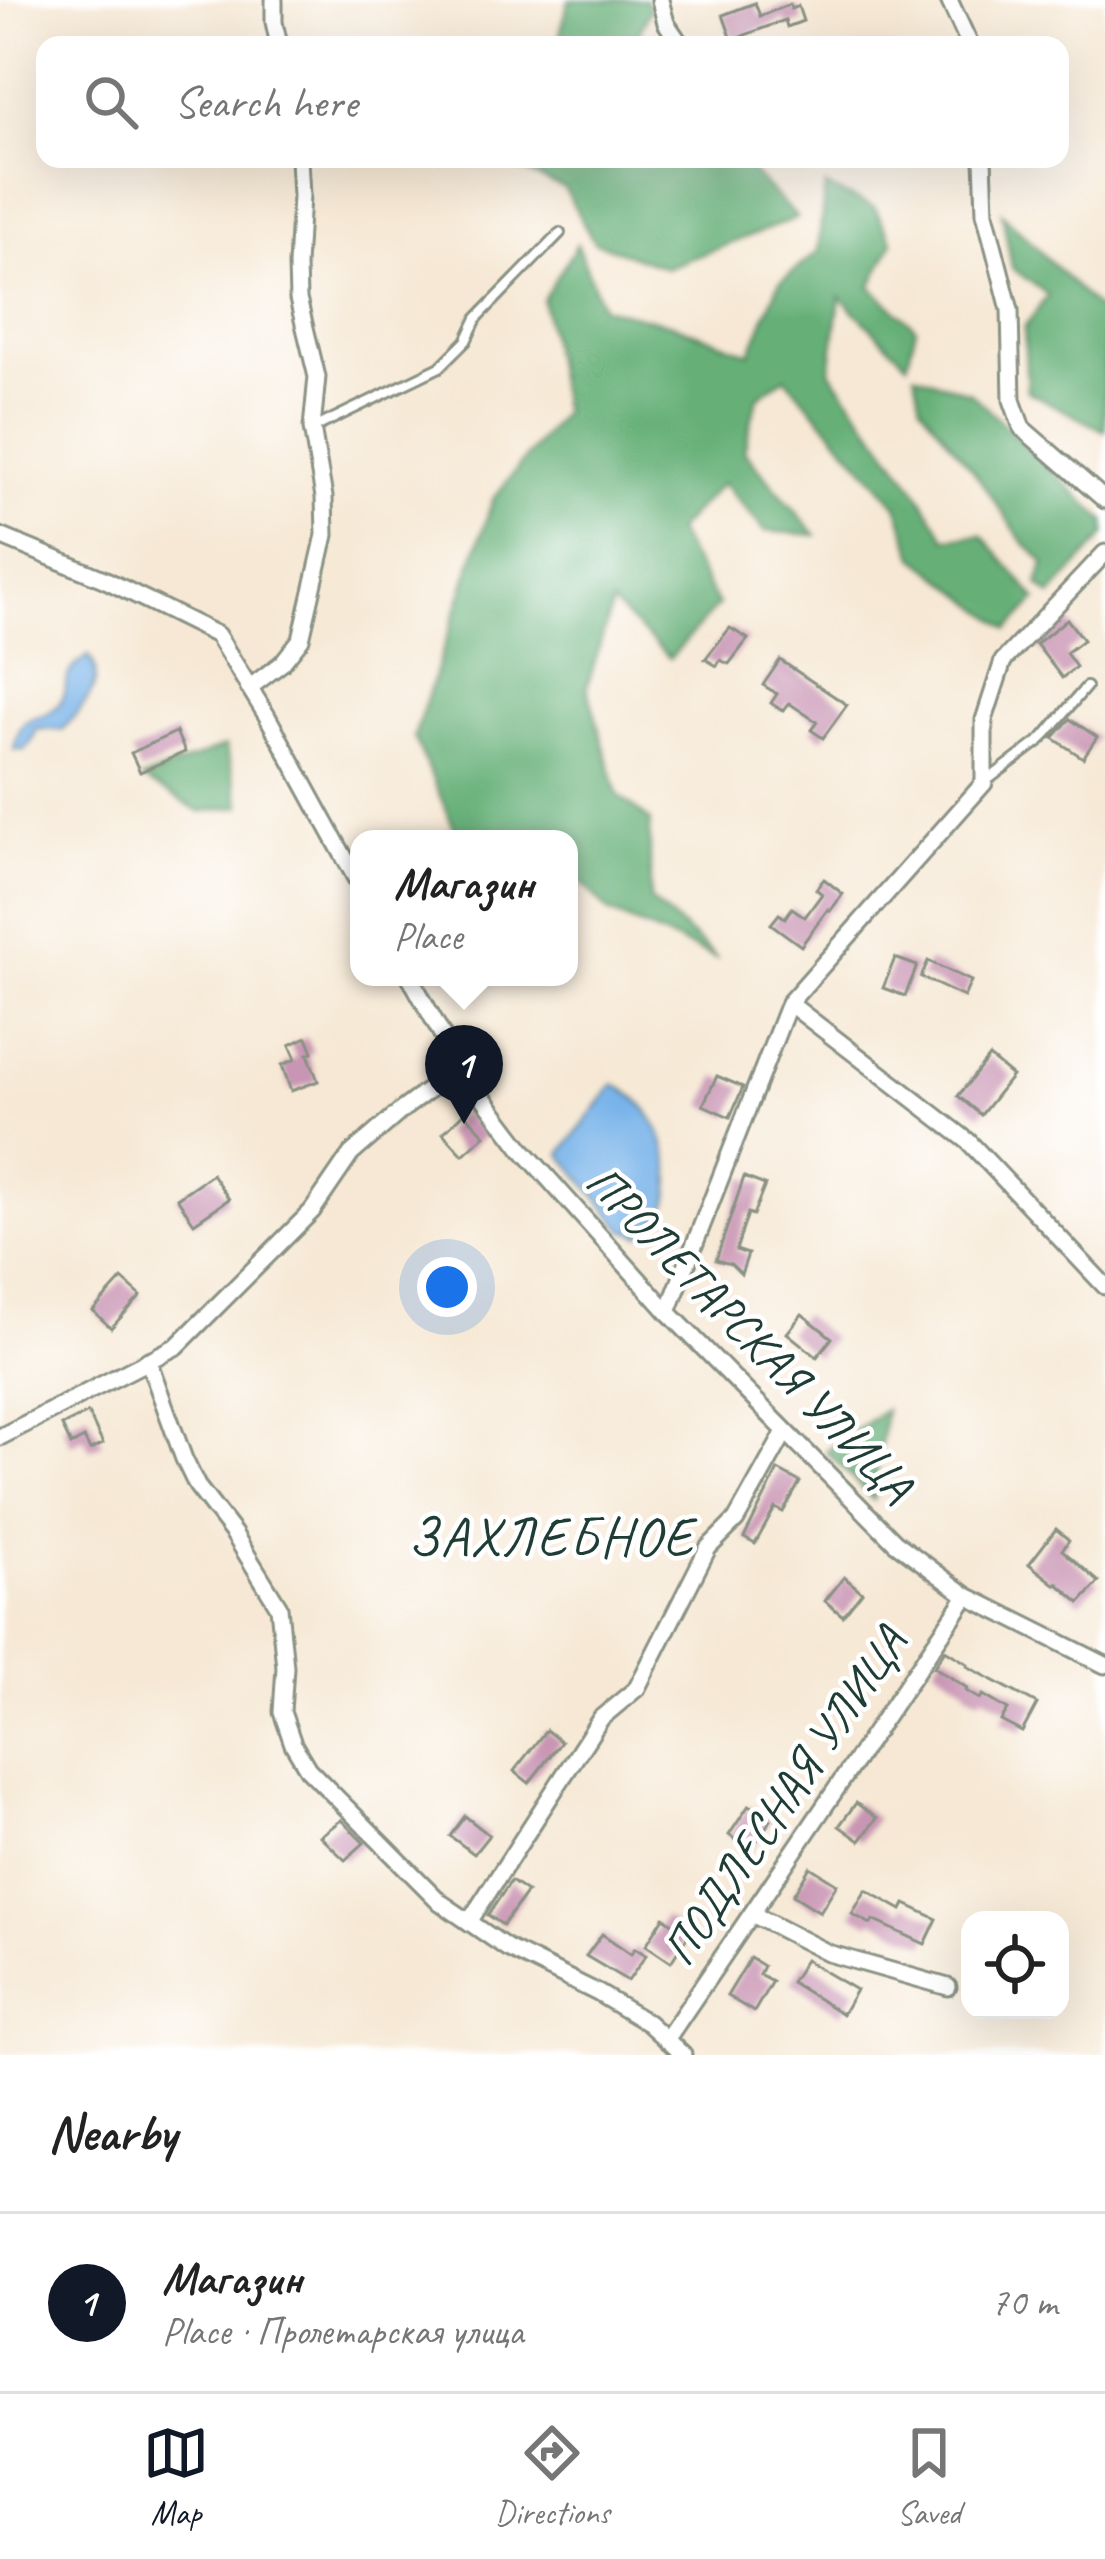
<!DOCTYPE html>
<meta charset="utf-8">
<style>
:root{--surface:#fff;--page:#f2f2f2;--text:#222;--muted:#767676;--line:#e0e0e0;--accent:#111827}
body{margin:0;font-family:Caveat,sans-serif;background:var(--page);color:var(--text)}
.controls{position:absolute;right:36px;bottom:36px;display:grid;overflow:hidden;border-radius:24px;box-shadow:0 12px 48px #0002}
.controls button{width:108px;height:108px;display:grid;place-items:center;padding:0;border:0;border-bottom:3px solid var(--line);background:var(--surface);color:var(--text);font:60px sans-serif}
.you{position:absolute;left:447px;top:1287px;width:42px;height:42px;margin:-30px;border:9px solid #fff;border-radius:50%;background:#1a73e8;box-shadow:0 0 0 18px #1a73e833}
.badge{display:grid;place-items:center;width:78px;height:78px;border-radius:50%;background:var(--accent);color:#fff;font-size:39px;font-weight:700}
.pin{position:absolute;translate:-50% -99px;filter:drop-shadow(0 3px 6px #0008)}
.pin::after{content:'';position:absolute;top:63px;width:42px;height:36px;background:inherit;clip-path:polygon(0 0,100% 0,50% 100%)}
.popup{position:absolute;left:350px;top:830px;width:228px;height:156px;box-sizing:border-box;display:grid;place-content:center;border-radius:24px;background:var(--surface);filter:drop-shadow(0 3px 9px #0005);font-size:39px;white-space:nowrap;color:var(--muted)}
.popup b{font-size:45px;color:var(--text)}
.popup::after{content:'';position:absolute;left:50%;top:100%;margin-left:-24px;border:24px solid transparent;border-top-color:var(--surface)}
.list{margin:0;padding:0;list-style:none}
h2{display:flex;justify-content:space-between;align-items:center;height:156px;margin:0;padding:0 48px;font-size:51px}
h2 small{font-size:39px;font-weight:400;color:var(--muted)}
.list li{display:grid;grid-template-columns:78px 1fr auto;gap:36px;align-items:center;box-sizing:border-box;height:180px;padding:0 48px;border-top:3px solid var(--line)}
.list b{display:block;font-size:45px;white-space:nowrap}
.list p{margin:0;font-size:39px;white-space:nowrap;color:var(--muted)}
.list em{font-size:39px;font-style:normal;color:var(--muted)}
.icon{flex:none;width:66px;height:66px;fill:none;stroke:currentColor;stroke-width:2;stroke-linecap:round;stroke-linejoin:round}
.map{position:relative;flex:none;width:1105px;height:2055px;overflow:hidden}
.search{position:absolute;background:var(--surface);box-shadow:0 12px 48px #0002;left:36px;right:36px;top:36px;height:132px;display:flex;align-items:center;gap:30px;box-sizing:border-box;padding:0 42px;border-radius:24px;color:var(--muted);font-size:45px}
.sheet{height:336px;background:var(--surface)}
nav{display:flex;justify-content:space-around;align-items:center;box-sizing:border-box;height:168px;border-top:3px solid var(--line);background:var(--surface);font-size:33px;color:var(--muted)}
nav a{display:grid;justify-items:center;gap:6px}
nav .on{color:var(--accent)}
.map>svg:first-child{display:block}
</style>
<div class="map">
<svg width="1105" height="2055" viewBox="0 0 1105 2055">
<rect width="100%" height="100%" fill="#fff"/>
<filter id="ink" filterUnits="userSpaceOnUse"><feTurbulence type="fractalNoise" baseFrequency=".00833" numOctaves="2"/><feDisplacementMap in="SourceGraphic" scale="24" xChannelSelector="R" yChannelSelector="G"/><feConvolveMatrix kernelMatrix="1 2 1 2 8 2 1 2 1" color-interpolation-filters="sRGB"/></filter>
<filter id="wash" filterUnits="userSpaceOnUse"><feTurbulence type="fractalNoise" baseFrequency=".004" numOctaves="4" result="noise"/><feDisplacementMap in="SourceGraphic" scale="48" xChannelSelector="R" yChannelSelector="G"/><feGaussianBlur stdDeviation="2.7" result="paint"/><feColorMatrix in="noise" values="0 0 0 0 0 0 0 0 0 0 0 0 0 0 0 0 0 1.4 0 .05"/><feComposite in="paint" operator="in"/></filter>
<g filter="url(#wash)">
<rect width="100%" height="100%" fill="#f6e8d4"/>
<g fill="#66b078" stroke="#427656" stroke-width="3">
<polygon points="569,0 646,0 650,9 633,45 557,45"/>
<polygon points="494,159 739,159 797,218 666,268 594,242 564,188"/>
<polygon points="825,186 875,208 893,242 871,287 916,328 907,363 840,297 830,371 916,489 946,538 982,535 1037,600 1009,629 915,557 897,505 785,377 757,398 744,451 816,535 765,531 722,483 676,531 718,605 670,658 612,604 587,687 618,795 650,821 650,900 718,959 610,913 569,869 569,839 542,839 538,836 536,839 459,839 414,737 493,499 562,413 543,300 577,244 602,307 672,324 750,353 779,283 818,252"/>
<polygon points="1002,213 1105,317 1105,431 1027,391 1024,328 1048,295 1012,268"/>
<polygon points="915,374 971,393 1105,521 1105,535 1051,596 1038,585 1045,562 1024,543 975,473 921,405"/>
<polygon points="225,746 241,806 201,812 142,779"/>
<polygon points="885,1410 873,1500 826,1451"/>
</g>
<g fill="#77b2e9" stroke="#4b788e" stroke-width="3">
<path d="M89,656C108,682 81,710 62,730L36,729L34,738L25,750H14C22,704 40,727 59,704C67,694 64,677 73,668C78,663 84,660 89,656Z"/>
<path d="M614,1084C622,1089 632,1094 638,1100C661,1123 676,1167 669,1198C666,1215 654,1226 641,1235L624,1230L561,1154Z"/>
</g>
<g id="blocks">
<g fill="#c995b4">
<polygon points="755,3 760,16 790,4 791,9 798,6 803,21 787,27 785,20 732,40 723,15"/>
<polygon points="1067,619 1083,640 1066,653 1076,667 1062,678 1036,644"/>
<polygon points="730,628 748,639 729,664 720,660 717,666 705,659"/>
<polygon points="780,660 847,705 823,738 811,730 817,722 789,703 783,711 771,703 777,694 763,685"/>
<polygon points="1070,719 1097,737 1083,758 1053,738"/>
<polygon points="176,732 185,752 140,772 131,753"/>
<polygon points="824,879 843,894 830,911 828,909 801,946 771,924 779,914 785,918 792,908 805,917 822,894 816,889"/>
<polygon points="895,958 917,966 905,996 883,988"/>
<polygon points="928,961 971,981 964,997 921,977"/>
<polygon points="307,1037 313,1052 308,1054 318,1081 291,1091 282,1065 296,1059 290,1045"/>
<polygon points="989,1057 1012,1076 981,1115 958,1096"/>
<polygon points="717,1076 743,1087 730,1117 703,1105"/>
<polygon points="464,1113 485,1135 463,1155 443,1133"/>
<polygon points="212,1174 229,1199 194,1223 177,1198"/>
<polygon points="744,1177 765,1185 753,1215 748,1213 736,1250 748,1254 741,1274 731,1264 716,1260"/>
<polygon points="122,1279 141,1296 111,1328 93,1311"/>
<polygon points="802,1314 832,1338 817,1357 787,1333"/>
<polygon points="88,1413 103,1444 90,1450 84,1438 71,1445 62,1426"/>
<polygon points="778,1470 800,1482 783,1512 775,1508 755,1544 744,1538"/>
<polygon points="1056,1529 1069,1540 1062,1550 1099,1582 1080,1603 1057,1583 1056,1585 1029,1564"/>
<polygon points="844,1577 862,1592 843,1616 825,1601"/>
<polygon points="945,1650 968,1664 967,1666 1037,1704 1022,1732 1001,1721 1008,1710 983,1695 980,1699 966,1691 967,1688 934,1667"/>
<polygon points="546,1730 561,1742 529,1783 514,1771"/>
<polygon points="856,1803 877,1818 860,1841 839,1826"/>
<polygon points="749,1805 771,1820 750,1850 729,1835"/>
<polygon points="465,1816 489,1835 474,1854 450,1836"/>
<polygon points="341,1820 364,1843 345,1860 320,1836"/>
<polygon points="810,1867 837,1884 820,1912 793,1895"/>
<polygon points="511,1881 527,1892 503,1925 488,1915"/>
<polygon points="866,1890 902,1910 905,1904 937,1919 925,1944 873,1920 871,1924 852,1914"/>
<polygon points="664,1917 689,1934 671,1962 646,1945"/>
<polygon points="602,1934 631,1954 635,1948 646,1955 628,1981 586,1956"/>
<polygon points="750,1958 763,1966 759,1974 772,1981 754,2012 727,1996"/>
<polygon points="805,1960 856,1990 842,2014 791,1982"/>
</g>
</g>
</g>
<g filter="url(#ink)">
<use href="#blocks" fill-opacity="0" stroke="#8a9284" stroke-width="3"/>
<g fill="none" stroke-linecap="round" stroke-linejoin="round">
<defs>
<g id="service">
<polyline points="314,428 440,367 466,341 477,318 560,233"/>
<polyline points="985,782 1042,739 1086,687"/>
</g>
<g id="minor">
<polyline points="274,0 274,22 279,45"/>
<polyline points="660,0 666,23 681,45"/>
<polyline points="949,0 970,45"/>
<polyline points="983,159 985,213 1010,310 1012,400 1022,428 1105,500"/>
<polyline points="0,536 106,580 217,635 267,716 359,884"/>
<polyline points="249,688 282,663 301,639 325,535 324,497 312,428 317,377 298,299 297,265 301,196 299,159"/>
<polyline points="410,977 460,1067 522,1149 668,1312 895,1542 967,1596 1105,1665"/>
<polyline points="789,1003 968,1141 1105,1286"/>
<polyline points="668,1312 789,1003 984,783 984,720 1003,661 1105,553"/>
<polyline points="148,1360 184,1459 197,1486 234,1534 279,1607 285,1667 282,1712 293,1744 308,1769 440,1902 507,1948 598,1993 648,2023 683,2055"/>
<polyline points="0,1437 177,1346 312,1211 351,1154 403,1109 460,1067"/>
<polyline points="752,1914 828,1953 948,1987"/>
<polyline points="469,1922 601,1718 637,1688 708,1548 736,1520 785,1432"/>
<polyline points="666,2040 967,1596"/>
</g>
</defs>
<use href="#service" stroke="#8a9284" stroke-width="14"/>
<use href="#minor" stroke="#8a9284" stroke-width="21"/>
<use href="#service" stroke="#fff" stroke-width="8"/>
<use href="#minor" stroke="#fff" stroke-width="15"/>
</g>
</g>
<g text-anchor="middle" dominant-baseline="central" stroke-width="9" stroke-linejoin="round" paint-order="stroke">
<g font-size="48" fill="#1f3d34" stroke="#fff">
<text transform="translate(750 1333) rotate(46)">ПРОЛЕТАРСКАЯ УЛИЦА</text>
<text transform="translate(784 1796) rotate(-56)">ПОДЛЕСНАЯ УЛИЦА</text>
</g>
<g font-size="54" letter-spacing="3" fill="#1f3d34" stroke="#fff">
<text x="552" y="1537">ЗАХЛЕБНОЕ</text>
</g>
</g>
</svg>
<div class="controls">
<button><svg class="icon" aria-label="locate" viewBox="0 0 24 24"><circle cx="12" cy="12" r="6"/><path d="M12 2v4M12 18v4M2 12h4M18 12h4"/></svg></button>
</div>
<div class="you"></div>
<div class="pin badge" style="left:464px;top:1124px">1</div>
<div class="popup"><b>Магазин</b>Place</div>
<div class="search"><svg class="icon" aria-label="search" viewBox="0 0 24 24"><circle cx="10" cy="10" r="6"/><path d="M15 15l6 6"/></svg>Search here</div>
</div>
<section class="sheet">
<h2>Nearby<small></small></h2>
<ul class="list">
<li><span class="badge">1</span><div><b>Магазин</b><p>Place · Пролетарская улица</p></div><em>70 m</em></li>
</ul>
</section>
<nav>
<a class="on"><svg class="icon" aria-label="map" viewBox="0 0 24 24"><path d="M3 6l6-2 6 2 6-2v14l-6 2-6-2-6 2zM9 4v14M15 6v14"/></svg>Map</a>
<a><svg class="icon" aria-label="directions" viewBox="0 0 24 24"><path d="M12 3l9 9-9 9-9-9zM9 14v-3h6M13 9l2 2-2 2"/></svg>Directions</a>
<a><svg class="icon" aria-label="saved" viewBox="0 0 24 24"><path d="M7 4h10v16l-5-4-5 4z"/></svg>Saved</a>
</nav>
